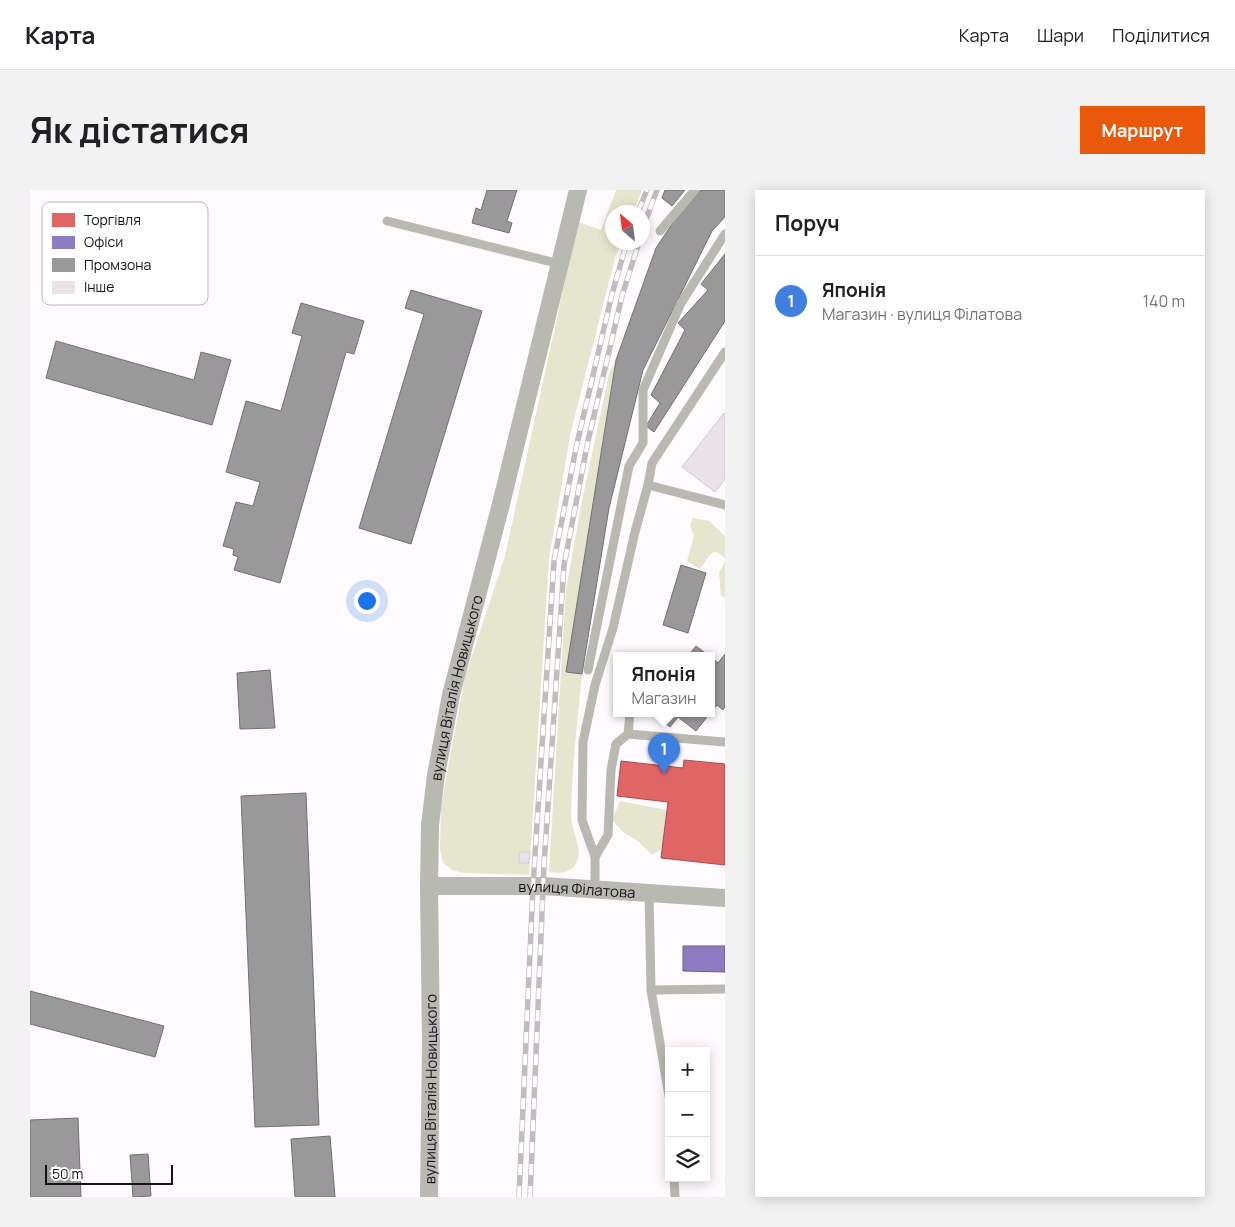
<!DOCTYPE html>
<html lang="uk">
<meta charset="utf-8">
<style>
:root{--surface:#fff;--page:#f2f2f2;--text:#202124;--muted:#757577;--line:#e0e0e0;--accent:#ea580c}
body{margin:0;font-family:Manrope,sans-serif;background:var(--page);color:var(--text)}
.controls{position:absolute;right:15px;bottom:15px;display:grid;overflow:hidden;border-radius:0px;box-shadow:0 2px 12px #0003}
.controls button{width:45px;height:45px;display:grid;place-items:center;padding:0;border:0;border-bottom:1px solid var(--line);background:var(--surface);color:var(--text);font:25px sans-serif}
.compass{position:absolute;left:575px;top:15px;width:45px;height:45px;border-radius:50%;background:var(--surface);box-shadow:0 2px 12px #0003;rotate:332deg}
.scale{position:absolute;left:15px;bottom:12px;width:128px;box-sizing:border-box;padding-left:5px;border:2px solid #1a101a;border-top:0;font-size:14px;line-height:18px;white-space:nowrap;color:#1a101a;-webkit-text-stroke:4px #fff;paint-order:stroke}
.you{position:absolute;left:336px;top:410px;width:18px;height:18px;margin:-12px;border:4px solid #fff;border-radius:50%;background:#1a73e8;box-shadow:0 0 0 8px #1a73e833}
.badge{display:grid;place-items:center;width:32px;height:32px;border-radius:50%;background:var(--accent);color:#fff;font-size:16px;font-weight:700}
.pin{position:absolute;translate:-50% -41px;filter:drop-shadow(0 1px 2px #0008)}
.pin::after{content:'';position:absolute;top:26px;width:18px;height:15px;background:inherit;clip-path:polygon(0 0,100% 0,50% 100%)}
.popup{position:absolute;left:583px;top:462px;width:102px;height:65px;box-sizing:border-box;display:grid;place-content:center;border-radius:0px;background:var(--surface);filter:drop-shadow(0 1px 4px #0005);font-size:16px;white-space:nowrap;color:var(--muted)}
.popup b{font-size:19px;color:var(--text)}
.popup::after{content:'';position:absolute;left:50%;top:100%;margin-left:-10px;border:10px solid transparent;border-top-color:var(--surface)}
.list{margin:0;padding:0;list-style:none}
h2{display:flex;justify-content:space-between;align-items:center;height:65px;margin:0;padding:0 20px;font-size:21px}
h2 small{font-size:16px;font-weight:400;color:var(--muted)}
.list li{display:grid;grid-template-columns:32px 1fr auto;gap:15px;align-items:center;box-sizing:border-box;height:90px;padding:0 20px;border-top:1px solid var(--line)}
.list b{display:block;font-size:19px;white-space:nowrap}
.list p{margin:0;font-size:16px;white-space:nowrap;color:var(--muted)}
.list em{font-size:16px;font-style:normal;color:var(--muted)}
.icon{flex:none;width:28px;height:28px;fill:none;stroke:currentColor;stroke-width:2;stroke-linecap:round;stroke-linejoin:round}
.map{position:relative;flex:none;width:695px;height:1007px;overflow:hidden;border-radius:0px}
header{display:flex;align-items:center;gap:30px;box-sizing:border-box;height:70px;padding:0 25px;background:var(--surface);border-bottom:1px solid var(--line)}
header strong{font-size:24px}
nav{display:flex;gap:28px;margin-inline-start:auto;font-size:18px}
.intro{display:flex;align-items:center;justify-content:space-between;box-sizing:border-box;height:120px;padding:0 30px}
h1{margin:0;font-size:35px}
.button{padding:12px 22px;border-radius:0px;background:var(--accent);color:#fff;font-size:18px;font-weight:700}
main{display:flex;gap:30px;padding:0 30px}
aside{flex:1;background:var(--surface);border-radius:0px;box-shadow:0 2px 12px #0003}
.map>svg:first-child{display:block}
</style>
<header>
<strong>Карта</strong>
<nav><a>Карта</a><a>Шари</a><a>Поділитися</a></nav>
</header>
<div class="intro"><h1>Як дістатися</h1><a class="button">Маршрут</a></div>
<main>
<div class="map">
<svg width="695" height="1007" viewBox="0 0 695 1007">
<rect width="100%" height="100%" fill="#fefafe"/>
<g fill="#e6e5cd">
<polygon points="586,0 612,0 603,22 582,22 582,52 591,53 585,68 541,241 519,368 499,685 433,683 422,680 413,673 410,659 411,617 417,583 435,487 475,366 548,32 571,40"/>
<path d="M586,170L537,482L552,484C547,532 542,578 541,626C541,640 553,657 547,671C543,683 530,684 519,682L536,400L552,311L579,184Z"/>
<polygon points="663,328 679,331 695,346 695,368 687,362 681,363 670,379 657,371 664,345 660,336"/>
<polygon points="695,372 695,407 691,406 689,382"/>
<polygon points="590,611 637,620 633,658 622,665 608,651 593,642 582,630"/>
</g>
<polygon fill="#e06666" stroke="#a54c4f" points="654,570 695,574 695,675 631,668 638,612 587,606 591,571 653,578"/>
<polygon fill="#8e7cc3" stroke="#6b5c90" points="653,756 695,756 695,782 653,781"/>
<g fill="#999" stroke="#737073">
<polygon points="457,0 487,0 477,31 482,33 479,43 442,33 446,18 451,20"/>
<polygon points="635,0 655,0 642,16 632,8"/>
<polygon points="671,0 695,0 695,27 682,41 613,180 579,318 552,484 536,482 586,170 626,58 646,28"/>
<polygon points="695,64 695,131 624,242 616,236 630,213 621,205 655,140 648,133 678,100 671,94"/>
<polygon points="381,100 452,121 381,354 329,338 394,124 375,118"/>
<polygon points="271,113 334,131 324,164 316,162 250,393 204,380 208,367 203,365 204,359 193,356 206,312 223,316 230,292 196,282 216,211 251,221 272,146 262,143"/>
<polygon points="26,151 164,190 171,162 201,170 182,235 16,188"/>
<polygon points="651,375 676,383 658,443 633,435"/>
<polygon points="666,456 678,465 659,465"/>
<polygon points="695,464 695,517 693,520 687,515 682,521 682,468 688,473"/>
<polygon points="240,480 245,538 210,539 207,483"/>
<polygon points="623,523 680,523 666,541 648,527 640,537"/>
<polygon points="276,603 289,935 225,937 211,606"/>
<polygon points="0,801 134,836 125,867 0,834"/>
<polygon points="48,928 51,1007 0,1007 0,930"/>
<polygon points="300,946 305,1007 265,1007 261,949"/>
<polygon points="118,964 121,1006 103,1007 100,965"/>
</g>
<g fill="#e9e2e9" stroke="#d0cad0">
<polygon points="694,223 695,224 695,289 685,302 652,277"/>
<polygon points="489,662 500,662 499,673 489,673"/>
</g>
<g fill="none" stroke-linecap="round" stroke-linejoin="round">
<g stroke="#b8b9b0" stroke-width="9">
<polyline points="357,31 530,74"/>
<polyline points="630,41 665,0"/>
<polyline points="618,295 695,315"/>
<polyline points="558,480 599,276 613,253 613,200 651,113 695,44"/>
<polyline points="598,544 600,523"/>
<polyline points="565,667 578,645 581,580 586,554 598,544 695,552"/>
<polyline points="565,700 565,667 552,630 553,552 565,495 583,438 605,342 618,295 622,273 695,162"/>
<polyline points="619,703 621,800 695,799"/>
<polyline points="621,800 639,906"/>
<polyline points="644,988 645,1007"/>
</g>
<g stroke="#b8b9b0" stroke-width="18">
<path id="s1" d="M399,696H513L695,708"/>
<path id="s2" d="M399,1007L401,852L399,696L400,635L406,585L421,505L471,314L548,0"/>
</g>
<defs>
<g id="rail">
<polyline points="608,22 617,0"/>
<polyline points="612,40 627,0"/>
<polyline points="489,1007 503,696 524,371 546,258 582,104 597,52"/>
<polyline points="500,1007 514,675 534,375 558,251 592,106 609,52"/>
</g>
</defs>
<use href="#rail" stroke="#bfbebd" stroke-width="5.5"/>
<use href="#rail" stroke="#fff" stroke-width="4" stroke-dasharray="11" stroke-linecap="butt"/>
</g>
<g text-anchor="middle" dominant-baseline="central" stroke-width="5" stroke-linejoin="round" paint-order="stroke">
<g font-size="15" fill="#1a101a" stroke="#fff">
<text stroke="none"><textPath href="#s2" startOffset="512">вулиця Віталія Новицького</textPath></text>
<text stroke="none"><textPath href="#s1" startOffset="148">вулиця Філатова</textPath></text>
<text stroke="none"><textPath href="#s2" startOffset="108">вулиця Віталія Новицького</textPath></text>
</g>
</g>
<rect x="12" y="12" width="166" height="103" rx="8" fill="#fff" stroke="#bab7ba" stroke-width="1"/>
<rect x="22" y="23" width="23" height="14" fill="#e06666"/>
<rect x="22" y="46" width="23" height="13" fill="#8e7cc3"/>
<rect x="22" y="68" width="23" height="14" fill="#999"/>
<rect x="22" y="91" width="23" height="13" fill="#e9e2e9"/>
<g font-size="14" fill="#1a101a">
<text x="54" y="35">Торгівля</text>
<text x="54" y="57">Офіси</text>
<text x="54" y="80">Промзона</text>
<text x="54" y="102">Інше</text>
</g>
</svg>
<div class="controls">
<button>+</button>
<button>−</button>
<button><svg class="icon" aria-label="layers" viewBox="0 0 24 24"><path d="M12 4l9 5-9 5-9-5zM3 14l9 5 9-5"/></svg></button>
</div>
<svg class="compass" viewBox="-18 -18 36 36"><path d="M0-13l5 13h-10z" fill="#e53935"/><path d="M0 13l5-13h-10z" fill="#757577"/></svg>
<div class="scale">50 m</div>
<div class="you"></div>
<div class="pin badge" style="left:634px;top:584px;background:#3f7fe0">1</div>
<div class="popup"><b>Японія</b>Магазин</div>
</div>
<aside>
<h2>Поруч<small></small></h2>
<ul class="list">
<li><span class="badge" style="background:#3f7fe0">1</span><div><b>Японія</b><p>Магазин · вулиця Філатова</p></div><em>140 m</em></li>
</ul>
</aside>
</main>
